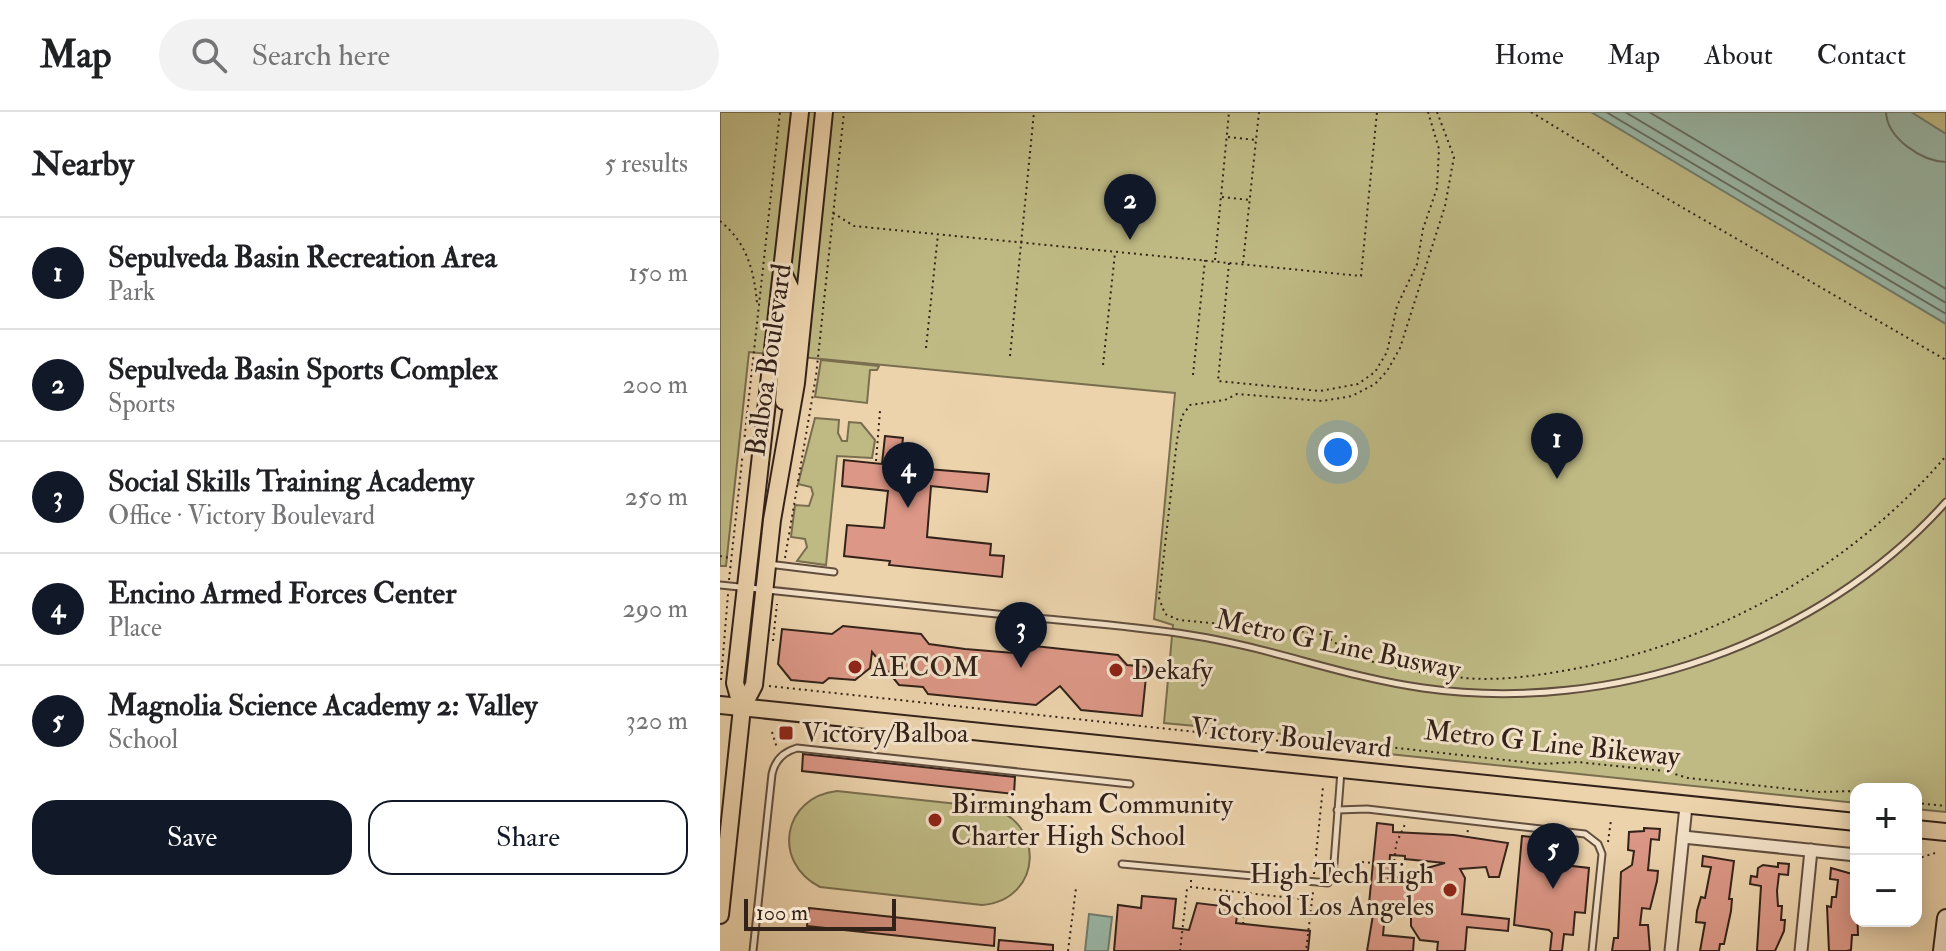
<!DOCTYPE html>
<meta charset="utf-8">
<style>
:root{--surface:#fff;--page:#f2f2f2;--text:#202124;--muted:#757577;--line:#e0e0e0;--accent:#111827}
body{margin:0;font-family:"IM FELL Double Pica",serif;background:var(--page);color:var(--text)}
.controls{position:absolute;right:24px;bottom:24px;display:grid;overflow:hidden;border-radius:16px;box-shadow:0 4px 20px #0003}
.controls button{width:72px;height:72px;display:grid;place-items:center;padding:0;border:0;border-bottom:2px solid var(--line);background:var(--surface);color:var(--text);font:40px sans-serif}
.scale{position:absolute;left:24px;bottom:20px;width:152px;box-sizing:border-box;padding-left:8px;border:4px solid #33221a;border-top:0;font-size:22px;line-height:28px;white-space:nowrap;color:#33221a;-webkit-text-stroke:6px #f3e2c9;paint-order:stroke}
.you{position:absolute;left:618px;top:340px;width:28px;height:28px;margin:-20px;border:6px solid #fff;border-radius:50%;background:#1a73e8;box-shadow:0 0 0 12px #1a73e833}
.badge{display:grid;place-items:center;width:52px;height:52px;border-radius:50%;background:var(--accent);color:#fff;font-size:26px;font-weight:700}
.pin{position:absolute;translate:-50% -66px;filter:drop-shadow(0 2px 4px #0008)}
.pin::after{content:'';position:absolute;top:42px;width:28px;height:24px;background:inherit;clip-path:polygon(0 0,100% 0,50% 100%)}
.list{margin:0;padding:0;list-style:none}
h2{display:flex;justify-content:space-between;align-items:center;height:104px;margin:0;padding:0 32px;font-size:34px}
h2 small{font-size:26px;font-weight:400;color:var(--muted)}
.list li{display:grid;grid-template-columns:52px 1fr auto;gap:24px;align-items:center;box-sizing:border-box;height:112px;padding:0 32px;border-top:2px solid var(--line)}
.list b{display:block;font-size:30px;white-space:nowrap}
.list p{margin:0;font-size:26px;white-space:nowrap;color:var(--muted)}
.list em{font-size:26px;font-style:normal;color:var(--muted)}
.actions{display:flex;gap:16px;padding:24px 32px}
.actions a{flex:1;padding:18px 0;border:2px solid var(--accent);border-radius:24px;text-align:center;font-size:28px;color:var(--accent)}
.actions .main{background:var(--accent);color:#fff}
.icon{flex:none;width:44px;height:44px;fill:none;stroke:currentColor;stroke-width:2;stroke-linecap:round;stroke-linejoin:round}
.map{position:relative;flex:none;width:1226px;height:839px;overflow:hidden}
header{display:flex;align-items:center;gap:48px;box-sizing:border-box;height:112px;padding:0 40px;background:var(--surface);border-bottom:2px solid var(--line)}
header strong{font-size:38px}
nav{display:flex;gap:44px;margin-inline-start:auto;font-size:28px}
.search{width:560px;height:72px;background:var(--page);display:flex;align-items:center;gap:20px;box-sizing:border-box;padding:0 28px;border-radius:44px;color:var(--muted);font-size:30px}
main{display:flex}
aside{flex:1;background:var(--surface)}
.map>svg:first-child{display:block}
</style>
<header>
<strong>Map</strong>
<div class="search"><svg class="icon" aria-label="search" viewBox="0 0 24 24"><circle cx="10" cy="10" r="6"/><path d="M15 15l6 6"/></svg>Search here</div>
<nav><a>Home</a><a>Map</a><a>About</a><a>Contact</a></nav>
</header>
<main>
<aside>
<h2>Nearby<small>5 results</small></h2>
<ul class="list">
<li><span class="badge">1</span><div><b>Sepulveda Basin Recreation Area</b><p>Park</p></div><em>150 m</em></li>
<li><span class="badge">2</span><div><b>Sepulveda Basin Sports Complex</b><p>Sports</p></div><em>200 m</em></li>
<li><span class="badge">3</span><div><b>Social Skills Training Academy</b><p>Office · Victory Boulevard</p></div><em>250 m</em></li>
<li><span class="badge">4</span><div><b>Encino Armed Forces Center</b><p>Place</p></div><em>290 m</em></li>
<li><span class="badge">5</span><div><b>Magnolia Science Academy 2: Valley</b><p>School</p></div><em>320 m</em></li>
</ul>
<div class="actions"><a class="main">Save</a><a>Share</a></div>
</aside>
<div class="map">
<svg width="1226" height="839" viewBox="0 0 1226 839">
<rect width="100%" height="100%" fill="#ecd3ac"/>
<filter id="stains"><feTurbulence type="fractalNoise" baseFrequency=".0025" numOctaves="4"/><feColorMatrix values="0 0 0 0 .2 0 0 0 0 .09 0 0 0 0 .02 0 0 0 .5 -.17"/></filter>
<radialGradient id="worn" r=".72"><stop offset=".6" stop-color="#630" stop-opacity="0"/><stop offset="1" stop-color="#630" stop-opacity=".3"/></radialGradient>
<g fill="#bfba84" stroke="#796e4f" stroke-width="2">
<polygon points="0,0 1226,0 1226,700 1196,697 1196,677 1136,677 1136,691 631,638 628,628 444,611 453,513 434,507 455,281 29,240 6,454 0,454"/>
<polygon points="101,248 159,254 157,258 150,258 147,291 95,285"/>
<polygon points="95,306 119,308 118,321 122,329 127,329 129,310 141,311 155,328 152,346 117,344 106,453 77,449 87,435 85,427 71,425 75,393 89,394 93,382 91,375 78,372"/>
<path d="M117,679L266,695C326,706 324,788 262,793L100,775C51,750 63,685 117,679Z"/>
</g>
<g fill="#99b8a8" stroke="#707c6f" stroke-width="2">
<polygon points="871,0 1191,0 1226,22 1226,212"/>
<polygon points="369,802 392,805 388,839 365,839"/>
</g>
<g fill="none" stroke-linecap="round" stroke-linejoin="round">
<g stroke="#666d61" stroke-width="2">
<polyline points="886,0 1226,202"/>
<polyline points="905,0 1226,191"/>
<polyline points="929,0 1226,177"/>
<path d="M1166,0C1167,26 1201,49 1226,50"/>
</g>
</g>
<g fill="#dc9786" stroke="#33221a" stroke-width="2" fill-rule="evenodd">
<polygon points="165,324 183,326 182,334 193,337 195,356 269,362 267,380 211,374 207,425 271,432 270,443 284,444 282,465 169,453 170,449 124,444 127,413 164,416 168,379 122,374 124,348 162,352"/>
<polygon points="123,514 201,522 209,532 245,537 294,541 305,533 398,543 407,553 427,555 422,604 361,598 340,574 316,593 208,582 203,575 179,573 152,540 150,556 135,568 109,566 103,571 71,568 58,552 62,517 112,522"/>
<polygon points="83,642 295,665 294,682 82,659"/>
<path d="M657,711L673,713V720L734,723L788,731L779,765H769L766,755L740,757L745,766L742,802L789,807L788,819L747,815L745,839H717L718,830L700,828L691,814V805L665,802L663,823L694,826L693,839H647L653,803L648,802ZM670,743L685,744V747L725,751L682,763L668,771Z"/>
<polygon points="924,716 940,717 939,728 931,727 928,758 938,759 937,769 930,797 922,796 920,813 928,813 930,839 892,839 894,826 898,826 901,760 912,753 914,739 908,738 909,720 924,719"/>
<polygon points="802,724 846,728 844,753 869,756 865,801 855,800 853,823 844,822 842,839 830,839 832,821 829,818 794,813"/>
<polygon points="983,744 1014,749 1009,787 1012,787 1011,799 1004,832 1000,832 999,839 980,839 985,811 976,810 977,799 981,785 985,786 991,755 982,754"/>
<polygon points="1058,751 1069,752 1068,763 1059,762 1057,779 1058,794 1062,794 1061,808 1065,808 1064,819 1055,839 1037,839 1041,774 1030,772 1031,764 1037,765 1038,756 1043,753 1058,755"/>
<polygon points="1111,756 1136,763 1138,823 1132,823 1131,838 1127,839 1109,839 1107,794 1111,795 1112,785 1116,785 1118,768 1110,767"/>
<polygon points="422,784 456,787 453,816 469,818 477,791 518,796 516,811 590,819 588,839 394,839 398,793 421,796"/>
<polygon points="89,796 275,816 274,834 87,814"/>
<polygon points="279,828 333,833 333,839 278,839"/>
</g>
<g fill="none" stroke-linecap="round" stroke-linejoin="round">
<defs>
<g id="service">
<polyline points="48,452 114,460"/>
<path d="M0,473C99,483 197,494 296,504C354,510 413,514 470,523C549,535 624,565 703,576C892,603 1099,532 1226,390"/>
<polyline points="617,698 647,697 865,722 878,732 882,742 872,839"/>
<polyline points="402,752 608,771 613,764 621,659"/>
<path d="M33,839L52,662C55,648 63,640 77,636L410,672"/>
</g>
<g id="minor">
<polyline points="963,725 1136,743"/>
<polyline points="951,839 966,694"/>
<polyline points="1081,839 1091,738"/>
</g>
<polyline id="secondary" points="1222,839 1226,806"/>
<g id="primary">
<polyline points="63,161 72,180 64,289"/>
<polyline points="0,593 1136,710"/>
<polyline points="22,596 15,571 80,0"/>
<polyline points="1196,717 1226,720"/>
<polyline points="0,803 22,596 34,573 52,408 76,271 104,0"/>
</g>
</defs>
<use href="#service" stroke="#614e3e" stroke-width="9"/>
<use href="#minor" stroke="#614e3e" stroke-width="15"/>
<use href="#secondary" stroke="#33221a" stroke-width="20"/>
<use href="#primary" stroke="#33221a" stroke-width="20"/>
<g stroke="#33221a" stroke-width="2" stroke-dasharray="2 4" stroke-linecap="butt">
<path d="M717,0L734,45L725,94L680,236L667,259L655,272L632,284L602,289L517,282L505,288L470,293L462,304L457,328L439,486L445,502L459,508L597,521C614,526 623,540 638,545C671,557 710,562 745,566C779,569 815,564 848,558C994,532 1129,457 1226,344"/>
<polyline points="811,0 878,41 903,61 1226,248"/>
<polyline points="508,25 536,28"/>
<polyline points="502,85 530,88"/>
<polyline points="113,101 134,114 641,164 657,0"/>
<path d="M0,109C27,131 34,158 37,191"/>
<polyline points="495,148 509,0"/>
<polyline points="509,151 498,269 600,279 638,272 655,260 667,240 677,194 697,152 703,117 717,76 719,37 708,0"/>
<polyline points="523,151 539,0"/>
<polyline points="206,236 218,122"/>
<polyline points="290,244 314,0"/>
<polyline points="383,253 395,141"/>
<polyline points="473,263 485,148"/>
<polyline points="156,349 160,299"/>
<polyline points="0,444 10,446"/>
<polyline points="65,446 96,264 124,0"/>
<polyline points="9,468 60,0"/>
<polyline points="53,529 57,492"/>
<polyline points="1,568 8,482"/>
<polyline points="49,574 607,634 632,631 822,652 857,650 945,659 968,666 1098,680 1136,679"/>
<polyline points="52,620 57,636"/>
<polyline points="1196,691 1226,694"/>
<polyline points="747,726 748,716"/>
<polyline points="888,730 891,708"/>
<polyline points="1196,747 1215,741"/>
<polyline points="642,750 674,753 676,732 686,710"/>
<polyline points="674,754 679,764"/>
<polyline points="594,762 603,675"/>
<polyline points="471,768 471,775 582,787 593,780 586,839"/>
<polyline points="523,812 526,782"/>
<polyline points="348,839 356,776"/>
<polyline points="460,839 467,777"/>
</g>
<use href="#service" stroke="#f3e2c9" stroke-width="5"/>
<use href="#minor" stroke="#f3e2c9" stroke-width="11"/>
<use href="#secondary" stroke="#f3e2c9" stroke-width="16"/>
<use href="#primary" stroke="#ecd3ac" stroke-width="16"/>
</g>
<g fill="#8f2418" stroke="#f3e2c9" stroke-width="3">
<circle cx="135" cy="555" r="8"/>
<circle cx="396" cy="558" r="8"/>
<rect x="58" y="613" width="16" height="16" rx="4"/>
<circle cx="215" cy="708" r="8"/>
<circle cx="730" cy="778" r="8"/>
</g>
<g text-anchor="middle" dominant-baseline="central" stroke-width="6" stroke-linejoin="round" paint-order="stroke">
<g font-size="28" fill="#33221a" stroke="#f3e2c9">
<text transform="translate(49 248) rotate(-82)">Balboa Boulevard</text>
<text transform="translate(618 533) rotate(12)">Metro G Line Busway</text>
<text transform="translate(571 626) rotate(6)">Victory Boulevard</text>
<text transform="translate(832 632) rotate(6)">Metro G Line Bikeway</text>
</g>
<g font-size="28" fill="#33221a" stroke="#f3e2c9" text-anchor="start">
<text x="151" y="555">AECOM</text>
<text x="412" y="558">Dekafy</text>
<text x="82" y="621">Victory/Balboa</text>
<text x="231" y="692">Birmingham Community<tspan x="231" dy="32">Charter High School</tspan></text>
<text x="714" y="762" text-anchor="end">High Tech High<tspan x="714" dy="32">School Los Angeles</tspan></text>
</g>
</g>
<rect width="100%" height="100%" filter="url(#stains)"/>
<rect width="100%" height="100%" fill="url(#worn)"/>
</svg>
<div class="controls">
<button>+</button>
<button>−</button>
</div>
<div class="scale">100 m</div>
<div class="you"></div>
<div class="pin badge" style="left:837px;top:367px">1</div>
<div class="pin badge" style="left:410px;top:128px">2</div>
<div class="pin badge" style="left:301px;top:556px">3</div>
<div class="pin badge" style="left:188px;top:396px">4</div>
<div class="pin badge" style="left:833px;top:777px">5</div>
</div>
</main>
